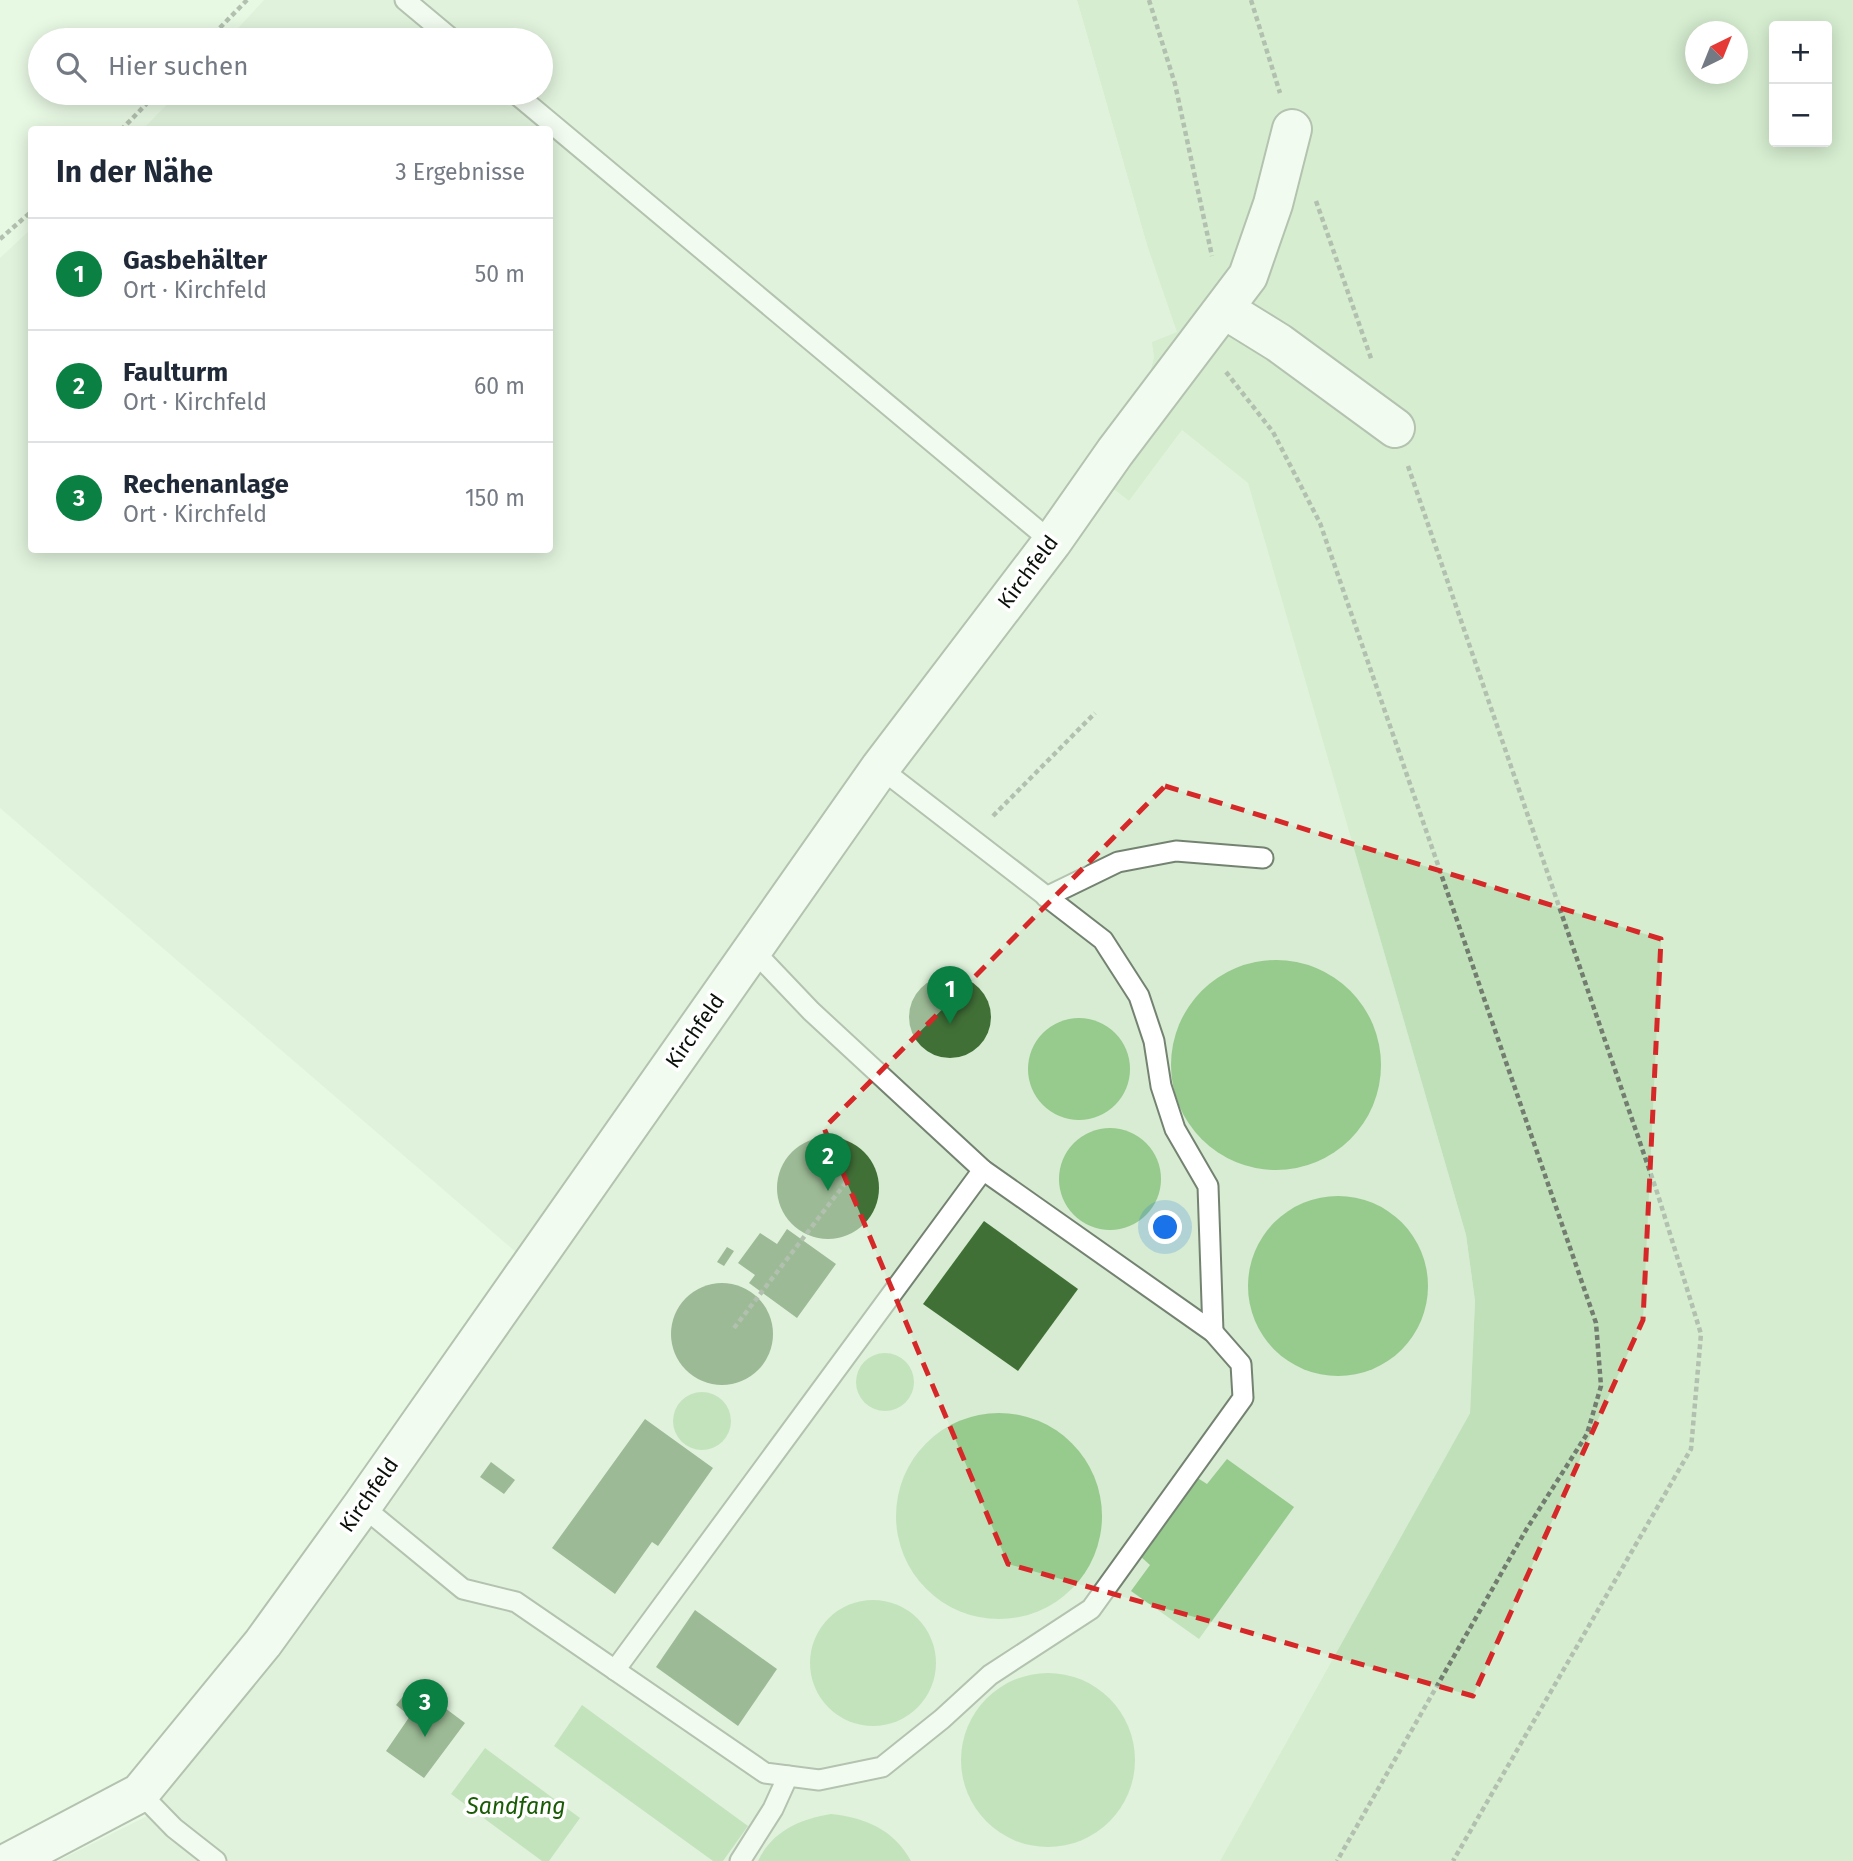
<!DOCTYPE html>
<html lang="de">
<meta charset="utf-8">
<style>
:root{--surface:#fff;--page:#f6f6f7;--text:#1f2937;--muted:#747a83;--line:#e0e1e3;--accent:#0b8043}
body{margin:0;font-family:"Fira Sans",sans-serif;background:var(--page);color:var(--text)}
.controls{position:absolute;right:21px;top:21px;display:grid;overflow:hidden;border-radius:7px;box-shadow:0 4px 18px #0003}
.controls button{width:63px;height:63px;display:grid;place-items:center;padding:0;border:0;border-bottom:2px solid var(--line);background:var(--surface);color:var(--text);font:35px sans-serif}
.compass{position:absolute;left:1685px;top:21px;width:63px;height:63px;border-radius:50%;background:var(--surface);box-shadow:0 4px 18px #0003;rotate:43deg}
.you{position:absolute;left:1166px;top:1228px;width:24px;height:24px;margin:-18px;border:5px solid #fff;border-radius:50%;background:#1a73e8;box-shadow:0 0 0 10px #1a73e833}
.badge{display:grid;place-items:center;width:46px;height:46px;border-radius:50%;background:var(--accent);color:#fff;font-size:23px;font-weight:700}
.pin{position:absolute;translate:-50% -58px;filter:drop-shadow(0 2px 4px #0008)}
.pin::after{content:'';position:absolute;top:37px;width:24px;height:21px;background:inherit;clip-path:polygon(0 0,100% 0,50% 100%)}
.list{margin:0;padding:0;list-style:none}
h2{display:flex;justify-content:space-between;align-items:center;height:91px;margin:0;padding:0 28px;font-size:30px}
h2 small{font-size:23px;font-weight:400;color:var(--muted)}
.list li{display:grid;grid-template-columns:46px 1fr auto;gap:21px;align-items:center;box-sizing:border-box;height:112px;padding:0 28px;border-top:2px solid var(--line)}
.list b{display:block;font-size:26px;white-space:nowrap}
.list p{margin:0;font-size:23px;white-space:nowrap;color:var(--muted)}
.list em{font-size:23px;font-style:normal;color:var(--muted)}
.icon{flex:none;width:38px;height:38px;fill:none;stroke:currentColor;stroke-width:2;stroke-linecap:round;stroke-linejoin:round}
.map{position:relative;flex:none;width:1853px;height:1861px;overflow:hidden}
.search{position:absolute;background:var(--surface);box-shadow:0 4px 18px #0003;left:28px;top:28px;width:525px;height:77px;display:flex;align-items:center;gap:18px;box-sizing:border-box;padding:0 24px;border-radius:38px;color:var(--muted);font-size:26px}
.panel{position:absolute;background:var(--surface);box-shadow:0 4px 18px #0003;left:28px;top:126px;width:525px;height:427px;border-radius:7px}
.map>svg:first-child{display:block}
</style>
<div class="map">
<svg width="1853" height="1861" viewBox="0 0 1853 1861">
<rect width="100%" height="100%" fill="#e7f8e3"/>
<g fill="#d7ecd2">
<polygon points="264,0 1077,0 1147,245 1178,332 1154,357 1150,372 517,1253 0,808 0,258 31,229 32,550 550,550 550,130 143,129 178,93 541,93 541,40 227,40"/>
<polygon points="1182,430 1248,482 1466,1235 1475,1301 1470,1413 1220,1861 58,1861 149,1815 1106,484 1129,501"/>
</g>
<path fill="#c0e0b9" fill-rule="evenodd" d="M1077,0H1853V1861H1220L1470,1413L1475,1301L1466,1235L1248,483L1182,430L1129,501L1083,466L1150,373L1154,357L1152,342L1177,332L1147,245ZM1774,26H1827V142H1774ZM1696,32H1738V74H1696Z"/>
<g fill="#97ca8d">
<circle cx="1276" cy="1065" r="105"/>
<circle cx="1079" cy="1069" r="51"/>
<circle cx="1110" cy="1179" r="51"/>
<circle cx="1338" cy="1286" r="90"/>
<circle cx="885" cy="1382" r="29"/>
<circle cx="702" cy="1421" r="29"/>
<circle cx="999" cy="1516" r="103"/>
<polygon points="1227,1459 1294,1507 1199,1639 1131,1591 1150,1565 1140,1556 1196,1477 1207,1484"/>
<circle cx="873" cy="1663" r="63"/>
<circle cx="1048" cy="1760" r="87"/>
<polygon points="582,1705 748,1826 723,1861 713,1861 554,1746"/>
<polygon points="485,1748 580,1818 549,1861 542,1861 451,1794"/>
<path d="M831,1814C866,1818 893,1829 911,1861H758C772,1831 800,1819 831,1814Z"/>
</g>
<g fill="#417037">
<circle cx="950" cy="1017" r="41"/>
<circle cx="828" cy="1188" r="51"/>
<polygon points="984,1221 1078,1289 1018,1371 923,1304"/>
<polygon points="787,1229 836,1264 797,1318 749,1283 755,1275 738,1263 760,1233 777,1244"/>
<polygon points="727,1247 734,1251 724,1266 717,1262"/>
<circle cx="722" cy="1334" r="51"/>
<polygon points="645,1419 713,1468 658,1546 652,1542 615,1594 552,1548"/>
<polygon points="491,1462 515,1480 504,1494 480,1477"/>
<polygon points="695,1610 777,1669 738,1726 656,1667"/>
<polygon points="413,1684 465,1723 424,1778 386,1751 410,1716 396,1705"/>
</g>
<g fill="none" stroke-linecap="round" stroke-linejoin="round">
<defs>
<g id="service">
<polyline points="405,0 453,40"/>
<polyline points="515,93 1052,542"/>
<polyline points="880,768 1103,940 1139,996 1154,1041 1161,1086 1175,1129 1208,1186 1213,1332"/>
<polyline points="1046,897 1118,862 1176,851 1263,858"/>
<polyline points="362,1506 463,1589 516,1602 765,1773 819,1780 882,1767 942,1719 990,1675 1091,1609 1243,1398 1241,1364 1213,1332 983,1170 811,1011 752,949"/>
<polyline points="615,1670 983,1170"/>
<polyline points="140,1793 174,1828 216,1861"/>
<polyline points="740,1861 773,1809 788,1776"/>
</g>
<g id="minor">
<polyline points="1224,309 1279,343 1395,428"/>
<polyline points="11,1861 140,1793 263,1643 362,1506 880,768 1052,542 1115,452 1248,276 1273,204 1292,129"/>
</g>
</defs>
<use href="#service" stroke="#748371" stroke-width="23"/>
<use href="#minor" stroke="#748371" stroke-width="42"/>
<g stroke="#727d6f" stroke-width="4.5" stroke-dasharray="5 3.5" stroke-linecap="butt">
<polyline points="1149,0 1175,84 1212,256"/>
<polyline points="1251,0 1280,93"/>
<polyline points="208,40 247,0"/>
<polyline points="121,130 157,93"/>
<polyline points="1316,201 1372,361"/>
<polyline points="0,239 32,211"/>
<polyline points="1226,372 1273,432 1320,523 1596,1323 1601,1386 1587,1434 1526,1530 1337,1861"/>
<polyline points="1408,466 1658,1195 1701,1334 1691,1449 1453,1861"/>
<polyline points="993,816 1095,713"/>
<polyline points="734,1328 847,1181"/>
</g>
<use href="#service" stroke="#fff" stroke-width="19"/>
<use href="#minor" stroke="#fff" stroke-width="38"/>
</g>
<path d="M0 0H1853V1861H0ZM1165,786L1661,939L1643,1320L1473,1696L1008,1564L824,1128Z" fill="#e7f8e3" fill-opacity=".55" fill-rule="evenodd"/>
<path fill="none" stroke="#d62828" stroke-width="5" stroke-dasharray="14 9" stroke-linejoin="round" d="M1165,786L1661,939L1643,1320L1473,1696L1008,1564L824,1128Z"/>
<g text-anchor="middle" dominant-baseline="central" stroke-width="7" stroke-linejoin="round" paint-order="stroke">
<g font-size="21" fill="#0a1009" stroke="#fff">
<text transform="translate(1028 572) rotate(-53)">Kirchfeld</text>
<text transform="translate(695 1031) rotate(-55)">Kirchfeld</text>
<text transform="translate(369 1495) rotate(-55)">Kirchfeld</text>
</g>
<g font-size="23" font-style="italic" fill="#195c05" stroke="#fff">
<text x="516" y="1806">Sandfang</text>
</g>
</g>
</svg>
<div class="controls">
<button>+</button>
<button>−</button>
</div>
<svg class="compass" viewBox="-18 -18 36 36"><path d="M0-13l5 13h-10z" fill="#e53935"/><path d="M0 13l5-13h-10z" fill="#747a83"/></svg>
<div class="you"></div>
<div class="pin badge" style="left:950px;top:1024px">1</div>
<div class="pin badge" style="left:828px;top:1191px">2</div>
<div class="pin badge" style="left:425px;top:1737px">3</div>
<div class="search"><svg class="icon" aria-label="search" viewBox="0 0 24 24"><circle cx="10" cy="10" r="6"/><path d="M15 15l6 6"/></svg>Hier suchen</div>
<section class="panel">
<h2>In der Nähe<small>3 Ergebnisse</small></h2>
<ul class="list">
<li><span class="badge">1</span><div><b>Gasbehälter</b><p>Ort · Kirchfeld</p></div><em>50 m</em></li>
<li><span class="badge">2</span><div><b>Faulturm</b><p>Ort · Kirchfeld</p></div><em>60 m</em></li>
<li><span class="badge">3</span><div><b>Rechenanlage</b><p>Ort · Kirchfeld</p></div><em>150 m</em></li>
</ul>
</section>
</div>
